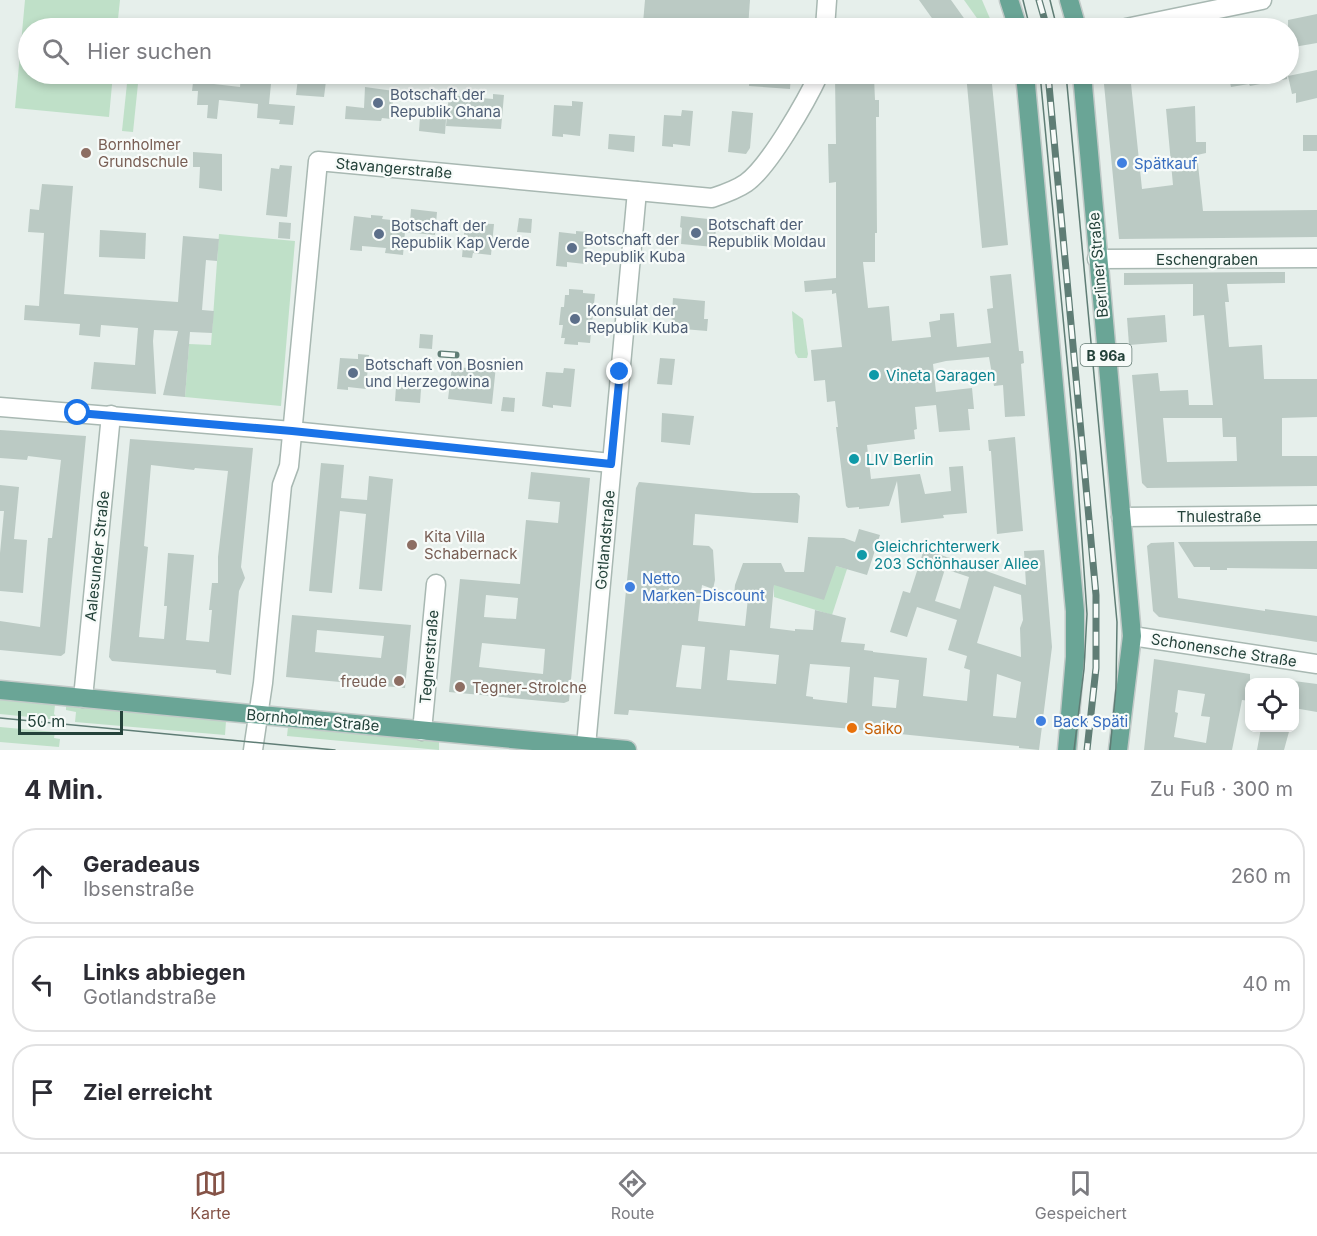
<!DOCTYPE html>
<html lang="de">
<meta charset="utf-8">
<style>
:root{--surface:#fff;--page:#f7f7f7;--text:#2b2b33;--muted:#7c7c81;--line:#e1e1e2;--accent:#855347}
body{margin:0;font-family:Inter,sans-serif;background:var(--page);color:var(--text)}
.controls{position:absolute;right:18px;bottom:18px;display:grid;overflow:hidden;border-radius:12px;box-shadow:0 3px 9px #0003}
.controls button{width:54px;height:54px;display:grid;place-items:center;padding:0;border:0;border-bottom:2px solid var(--line);background:var(--surface);color:var(--text);font:30px sans-serif}
.scale{position:absolute;left:18px;bottom:15px;width:105px;box-sizing:border-box;padding-left:6px;border:3px solid #24423a;border-top:0;font-size:16px;line-height:21px;white-space:nowrap;color:#24423a;-webkit-text-stroke:4px #f7fbf9;paint-order:stroke}
.stop{position:absolute;width:18px;height:18px;margin:-14px;border:4px solid #1a73e8;border-radius:50%;background:#fff}
.stop.end{background:#1a73e8;border-color:#fff;box-shadow:0 2px 6px #0008}
.list{margin:0;padding:0;list-style:none}
h2{display:flex;justify-content:space-between;align-items:center;height:78px;margin:0;padding:0 24px;font-size:26px}
h2 small{font-size:20px;font-weight:400;color:var(--muted)}
.list li{display:grid;grid-template-columns:39px 1fr auto;gap:18px;align-items:center;box-sizing:border-box;height:96px;margin:0 12px 12px;padding:0 12px;border:2px solid var(--line);border-radius:24px}
.list b{display:block;font-size:22px;white-space:nowrap}
.list p{margin:0;font-size:20px;white-space:nowrap;color:var(--muted)}
.list em{font-size:20px;font-style:normal;color:var(--muted)}
.icon{flex:none;width:33px;height:33px;fill:none;stroke:currentColor;stroke-width:2;stroke-linecap:round;stroke-linejoin:round}
.map{position:relative;flex:none;width:1317px;height:750px;overflow:hidden}
.search{position:absolute;background:var(--surface);box-shadow:0 3px 9px #0003;left:18px;right:18px;top:18px;height:66px;display:flex;align-items:center;gap:15px;box-sizing:border-box;padding:0 21px;border-radius:33px;color:var(--muted);font-size:22px}
.sheet{height:402px;background:var(--surface)}
nav{display:flex;justify-content:space-around;align-items:center;box-sizing:border-box;height:84px;border-top:2px solid var(--line);background:var(--surface);font-size:16px;color:var(--muted)}
nav a{display:grid;justify-items:center;gap:3px}
nav .on{color:var(--accent)}
.map>svg:first-child{display:block}
</style>
<div class="map">
<svg width="1317" height="750" viewBox="0 0 1317 750">
<rect width="100%" height="100%" fill="#e6efeb"/>
<g fill="#bfe0c8">
<polygon points="25,0 120,0 117,28 28,28 28,74 113,74 109,117 15,108"/>
<polygon points="964,0 982,0 994,28 984,28"/>
<polygon points="128,74 139,74 133,132 122,131"/>
<polygon points="219,234 295,241 281,406 185,397 189,344 211,345"/>
<polygon points="792,311 803,319 808,354 807,358 798,358 795,353"/>
<polygon points="836,566 847,569 832,615 774,597 774,585"/>
<polygon points="0,700 55,705 54,714 59,720 0,714"/>
<polygon points="66,706 226,721 225,735 75,722 76,712 66,710"/>
<polygon points="0,727 55,732 54,738 60,739 59,747 0,742"/>
<polygon points="288,727 439,742 439,750 287,736"/>
</g>
<g fill="#bbcac4" fill-rule="evenodd">
<polygon points="645,0 750,0 748,28 643,23"/>
<polygon points="919,0 951,0 971,28 939,28"/>
<polygon points="1317,14 1317,43 1288,48 1288,20"/>
<polygon points="1317,70 1317,98 1296,103 1296,93 1292,94 1288,76"/>
<polygon points="194,74 215,74 214,84 240,87 241,74 272,74 269,104 295,106 293,125 279,124 280,120 257,118 258,104 219,100 217,119 207,118 208,105 197,105 198,91 192,91"/>
<polygon points="750,74 791,74 790,89 749,86"/>
<polygon points="966,74 991,74 1008,245 982,248"/>
<polygon points="1103,74 1130,74 1142,189 1173,185 1166,109 1195,106 1196,142 1206,142 1206,153 1197,155 1203,211 1317,210 1317,237 1119,239"/>
<polygon points="1228,74 1287,74 1287,79 1250,86 1249,84 1231,87"/>
<polygon points="874,77 875,100 879,100 879,117 876,117 877,233 875,233 875,262 863,262 868,308 889,306 892,341 931,337 929,322 940,320 940,314 954,313 957,347 991,343 987,309 993,308 990,276 1011,274 1019,351 1023,351 1024,363 1021,364 1025,416 1005,417 1003,385 994,386 989,357 946,361 933,364 936,392 972,388 974,409 968,409 970,430 939,432 936,405 915,407 917,429 914,430 915,439 867,445 871,479 920,474 925,494 951,491 949,467 963,466 967,513 943,515 944,518 901,523 897,481 889,506 859,509 859,507 848,508 846,506 836,427 838,427 835,401 827,402 825,380 814,381 811,350 842,347 836,293 832,294 832,290 805,292 804,281 836,278 836,182 829,183 828,144 836,144 835,78"/>
<polygon points="298,78 326,81 324,97 296,95"/>
<polygon points="365,87 394,91 391,119 382,118 381,121 345,119 346,106 364,108"/>
<polygon points="493,94 504,95 501,129 446,126 449,95 493,99"/>
<polygon points="572,101 583,102 580,136 563,134 563,137 552,136 554,105 572,106"/>
<polygon points="682,110 693,111 690,146 673,144 673,147 662,146 664,115 681,116"/>
<polygon points="732,111 753,113 750,148 746,154 728,152"/>
<polygon points="420,117 446,119 445,134 419,131"/>
<polygon points="609,134 635,136 634,152 608,149"/>
<rect x="1303" y="135" width="14" height="16"/>
<polygon points="193,152 222,154 222,191 199,188 200,167 193,167"/>
<polygon points="280,165 292,166 287,217 266,215 271,168 279,169"/>
<polygon points="42,184 73,186 64,294 178,302 183,236 219,239 217,261 206,260 202,310 214,311 212,333 190,332 185,397 163,395 178,331 154,330 153,341 156,394 91,389 94,362 135,365 138,328 101,325 100,337 79,335 80,324 24,320 25,305 39,306 44,233 28,232 30,209 39,210"/>
<polygon points="411,209 437,212 435,235 405,232 403,255 385,253 386,248 362,246 362,251 350,250 354,216 371,218 371,215 383,216 382,219 410,222"/>
<polygon points="681,216 717,220 714,247 681,244 682,228 680,227"/>
<polygon points="519,218 532,219 531,233 517,232"/>
<polygon points="279,222 291,223 290,239 278,238"/>
<polygon points="465,223 494,224 491,255 473,253 472,258 462,257"/>
<polygon points="100,230 146,233 145,259 99,257"/>
<polygon points="576,231 588,232 585,264 567,262 567,267 556,266 559,232 576,234"/>
<path d="M1285,272V283L1227,284L1229,302H1225L1229,347L1262,345L1264,379H1317V417L1282,418V456H1317V486L1147,488L1142,483L1132,375L1158,373L1160,391L1188,390L1189,405H1213L1204,315L1193,316V284L1124,285V273ZM1163,418H1222L1223,437H1236L1237,461L1167,462Z"/>
<polygon points="569,289 583,290 583,293 595,294 590,343 578,342 578,345 564,344 565,338 561,338 563,325 559,325 561,307 564,307 565,295 569,295"/>
<polygon points="673,298 705,301 704,319 708,319 707,331 671,328"/>
<polygon points="1165,315 1167,342 1129,345 1127,318"/>
<polygon points="420,334 433,335 432,349 419,348"/>
<polygon points="358,354 369,355 366,389 348,387 348,390 337,389 340,358 358,359"/>
<polygon points="660,358 675,359 672,385 657,384"/>
<polygon points="469,363 496,366 492,404 448,399 452,367 469,368"/>
<polygon points="564,368 575,369 571,407 553,405 553,408 542,406 546,372 563,373"/>
<polygon points="396,387 421,389 420,403 395,401"/>
<polygon points="503,397 515,398 514,412 501,411"/>
<polygon points="662,413 694,416 690,445 661,442"/>
<polygon points="0,430 86,436 65,653 61,656 0,650 0,621 40,627 48,538 52,538 61,460 28,456 27,460 0,458"/>
<polygon points="1015,437 1023,531 997,534 991,451 989,451 988,440"/>
<path d="M130,439L253,448L241,567L245,578L239,591L231,675L216,673V670L112,661L109,657ZM151,465L194,470L195,468L228,471L218,557V583H212L209,610H212L209,642L186,640L194,555L168,553L164,606H167L164,639L139,637L148,547L144,546Z"/>
<polygon points="321,463 344,465 341,498 367,500 369,476 393,479 382,591 359,589 366,514 340,511 332,593 309,591"/>
<path d="M531,472L590,478L569,701L564,703L449,692L460,579L520,584L526,520L558,523L560,502L528,499ZM486,595L518,598L516,619L484,617ZM482,643L545,649L543,674L479,667Z"/>
<path d="M639,482L753,493H797L800,496L798,523L695,514L693,545L709,546L713,550L715,580L713,589L702,585L698,621L745,626L748,598L734,596L735,585L743,563H781L785,572H804L808,537L844,538L855,542L859,529L880,535L867,575L836,566L824,600L774,585L770,628L795,631V629L813,630L815,610L846,618L841,642L865,644L864,650L873,651V652L927,658L923,696L967,701L970,670L964,668L967,656L948,650L957,620L917,607L907,637L890,632L903,591L910,593L924,549L1026,585L1024,551L1044,550L1052,647L1039,750L1019,748V746L841,728L629,710L628,715L614,714L636,488ZM945,569L969,577L960,609L935,601ZM994,586L1021,595L1023,620L1020,628L1021,657L977,643ZM682,645L705,647L701,689L676,687ZM730,650L779,655L776,684L727,680ZM810,664L850,667L847,703L813,699V697L806,696ZM997,674L1021,682L1016,718L993,716ZM874,677L899,680L896,708L872,706Z"/>
<polygon points="0,485 19,487 14,539 27,540 23,593 0,591 0,553 4,511 0,511"/>
<polygon points="1317,541 1317,569 1227,568 1227,570 1210,570 1210,567 1194,567 1178,542"/>
<polygon points="1174,542 1178,598 1265,611 1265,609 1317,616 1317,642 1159,617 1153,611 1147,546 1151,543"/>
<path d="M292,615L411,625L405,688L286,677ZM317,630L384,636L381,658L315,652Z"/>
<path d="M1154,659L1250,674V701L1242,700L1232,750H1144ZM1178,690L1205,694L1201,716L1210,717L1206,743L1174,737L1178,713L1175,712Z"/>
<polygon points="1294,681 1317,684 1317,712 1294,708"/>
<polygon points="1261,728 1290,728 1284,750 1257,750"/>
</g>
<g fill="none" stroke-linecap="round" stroke-linejoin="round">
<defs>
<g id="minor">
<polyline points="825,28 827,0"/>
<polyline points="1126,28 1262,0"/>
<polyline points="1097,259 1317,258"/>
<polyline points="0,407 292,431 611,463"/>
<polyline points="1121,517 1317,515"/>
<polyline points="1132,636 1317,664"/>
<polyline points="83,698 111,415"/>
<polyline points="422,731 436,584"/>
<polyline points="586,746 637,191"/>
<path d="M253,750L263,683L282,485L289,466L318,161L712,198C724,194 736,190 746,183C769,167 807,100 819,74"/>
</g>
<g id="major">
<polyline points="1009,0 1018,28"/>
<polyline points="1069,0 1077,28"/>
<polyline points="1025,74 1075,611 1075,657 1067,750"/>
<polyline points="1082,74 1132,636 1118,750"/>
<polyline points="0,690 627,750"/>
</g>
</defs>
<use href="#minor" stroke="#a8b8b2" stroke-width="21"/>
<use href="#major" stroke="#c2cac8" stroke-width="21"/>
<use href="#minor" stroke="#fff" stroke-width="18"/>
<use href="#major" stroke="#6aa596" stroke-width="18"/>
<g stroke="#5f7d75" stroke-width="1.5">
<polyline points="1023,0 1030,28"/>
<polyline points="1050,0 1057,28"/>
<polyline points="1040,74 1076,455 1087,614 1084,669 1074,750"/>
<polyline points="1066,74 1117,622 1116,688 1110,750"/>
<polyline points="0,718 335,750"/>
</g>
<defs>
<g id="rail">
<polyline points="1039,0 1047,28"/>
<polyline points="1048,74 1096,595 1096,668 1087,750"/>
<polyline points="441,354 456,355"/>
</g>
</defs>
<use href="#rail" stroke="#5f7d75" stroke-width="7"/>
<use href="#rail" stroke="#f7fbf9" stroke-width="4.5" stroke-dasharray="14" stroke-linecap="butt"/>
</g>
<g fill="none" stroke-linecap="round" stroke-linejoin="round">
<polyline stroke="#1a73e8" stroke-width="8" points="78,413 292,431 611,464 620,372"/>
</g>
<g fill="#5c6f8a" stroke="#f7fbf9" stroke-width="2">
<circle cx="378" cy="103" r="6"/>
<circle cx="696" cy="233" r="6"/>
<circle cx="379" cy="234" r="6"/>
<circle cx="572" cy="248" r="6"/>
<circle cx="575" cy="319" r="6"/>
<circle cx="353" cy="373" r="6"/>
</g>
<g fill="#8d6e63" stroke="#f7fbf9" stroke-width="2">
<circle cx="86" cy="153" r="6"/>
<circle cx="412" cy="545" r="6"/>
<circle cx="399" cy="681" r="6"/>
<circle cx="460" cy="687" r="6"/>
</g>
<g fill="#3f7fe0" stroke="#f7fbf9" stroke-width="2">
<circle cx="1122" cy="163" r="6"/>
<circle cx="630" cy="587" r="6"/>
<circle cx="1041" cy="721" r="6"/>
</g>
<g fill="#0f9aa8" stroke="#f7fbf9" stroke-width="2">
<circle cx="874" cy="375" r="6"/>
<circle cx="854" cy="459" r="6"/>
<circle cx="862" cy="555" r="6"/>
</g>
<circle fill="#e8710a" stroke="#f7fbf9" stroke-width="2" cx="852" cy="728" r="6"/>
<g text-anchor="middle" dominant-baseline="central" stroke-width="4.5" stroke-linejoin="round" paint-order="stroke">
<rect fill="#f7fbf9" stroke="#637a73" stroke-width="1.5" x="1080.5" y="344" width="51" height="22" rx="4.5"/>
<g font-size="14" font-weight="bold" fill="#24423a">
<text x="1106" y="355">B 96a</text>
</g>
<g font-size="15" fill="#4e5e75" stroke="#f7fbf9" text-anchor="start">
<text x="390" y="94">Botschaft der<tspan x="390" dy="17">Republik Ghana</tspan></text>
<text x="708" y="224">Botschaft der<tspan x="708" dy="17">Republik Moldau</tspan></text>
<text x="391" y="225">Botschaft der<tspan x="391" dy="17">Republik Kap Verde</tspan></text>
<text x="584" y="239">Botschaft der<tspan x="584" dy="17">Republik Kuba</tspan></text>
<text x="587" y="310">Konsulat der<tspan x="587" dy="17">Republik Kuba</tspan></text>
<text x="365" y="364">Botschaft von Bosnien<tspan x="365" dy="17">und Herzegowina</tspan></text>
</g>
<g font-size="15" fill="#785e54" stroke="#f7fbf9" text-anchor="start">
<text x="98" y="144">Bornholmer<tspan x="98" dy="17">Grundschule</tspan></text>
<text x="424" y="536">Kita Villa<tspan x="424" dy="17">Schabernack</tspan></text>
<text x="387" y="681" text-anchor="end">freude</text>
<text x="472" y="687">Tegner-Strolche</text>
</g>
<g font-size="15" fill="#366cbe" stroke="#f7fbf9" text-anchor="start">
<text x="1134" y="163">Spätkauf</text>
<text x="642" y="578">Netto<tspan x="642" dy="17">Marken-Discount</tspan></text>
<text x="1053" y="721">Back Späti</text>
</g>
<g font-size="15" fill="#24423a" stroke="#f7fbf9">
<text transform="translate(394 168) rotate(5)">Stavangerstraße</text>
<text x="1207" y="259">Eschengraben</text>
<text transform="translate(1098 265) rotate(-95)">Berliner Straße</text>
<text x="1219" y="516">Thulestraße</text>
<text transform="translate(605 540) rotate(-85)">Gotlandstraße</text>
<text transform="translate(97 556) rotate(-84)">Aalesunder Straße</text>
<text transform="translate(1224 650) rotate(9)">Schonensche Straße</text>
<text transform="translate(429 657) rotate(-85)">Tegnerstraße</text>
<text transform="translate(313 720) rotate(5)">Bornholmer Straße</text>
</g>
<g font-size="15" fill="#0d838f" stroke="#f7fbf9" text-anchor="start">
<text x="886" y="375">Vineta Garagen</text>
<text x="866" y="459">LIV Berlin</text>
<text x="874" y="546">Gleichrichterwerk<tspan x="874" dy="17">203 Schönhauser Allee</tspan></text>
</g>
<g font-size="15" fill="#c56008" stroke="#f7fbf9" text-anchor="start">
<text x="864" y="728">Saiko</text>
</g>
</g>
</svg>
<div class="controls">
<button><svg class="icon" aria-label="locate" viewBox="0 0 24 24"><circle cx="12" cy="12" r="6"/><path d="M12 2v4M12 18v4M2 12h4M18 12h4"/></svg></button>
</div>
<div class="scale">50 m</div>
<div class="stop" style="left:78px;top:413px"></div>
<div class="stop end" style="left:620px;top:372px"></div>
<div class="search"><svg class="icon" aria-label="search" viewBox="0 0 24 24"><circle cx="10" cy="10" r="6"/><path d="M15 15l6 6"/></svg>Hier suchen</div>
</div>
<section class="sheet">
<h2>4 Min.<small>Zu Fuß · 300 m</small></h2>
<ul class="list">
<li><svg class="icon" aria-label="ahead" viewBox="0 0 24 24"><path d="M12 20V5M6 11l6-6 6 6"/></svg><div><b>Geradeaus</b><p>Ibsenstraße</p></div><em>260 m</em></li>
<li><svg class="icon" aria-label="left" viewBox="0 0 24 24"><path d="M17 20v-9H6M10 6l-5 5 5 5"/></svg><div><b>Links abbiegen</b><p>Gotlandstraße</p></div><em>40 m</em></li>
<li><svg class="icon" aria-label="arrive" viewBox="0 0 24 24"><path d="M6 21V4h12l-3 4 3 4H6"/></svg><div><b>Ziel erreicht</b></div></li>
</ul>
</section>
<nav>
<a class="on"><svg class="icon" aria-label="map" viewBox="0 0 24 24"><path d="M3 6l6-2 6 2 6-2v14l-6 2-6-2-6 2zM9 4v14M15 6v14"/></svg>Karte</a>
<a><svg class="icon" aria-label="directions" viewBox="0 0 24 24"><path d="M12 3l9 9-9 9-9-9zM9 14v-3h6M13 9l2 2-2 2"/></svg>Route</a>
<a><svg class="icon" aria-label="saved" viewBox="0 0 24 24"><path d="M7 4h10v16l-5-4-5 4z"/></svg>Gespeichert</a>
</nav>
